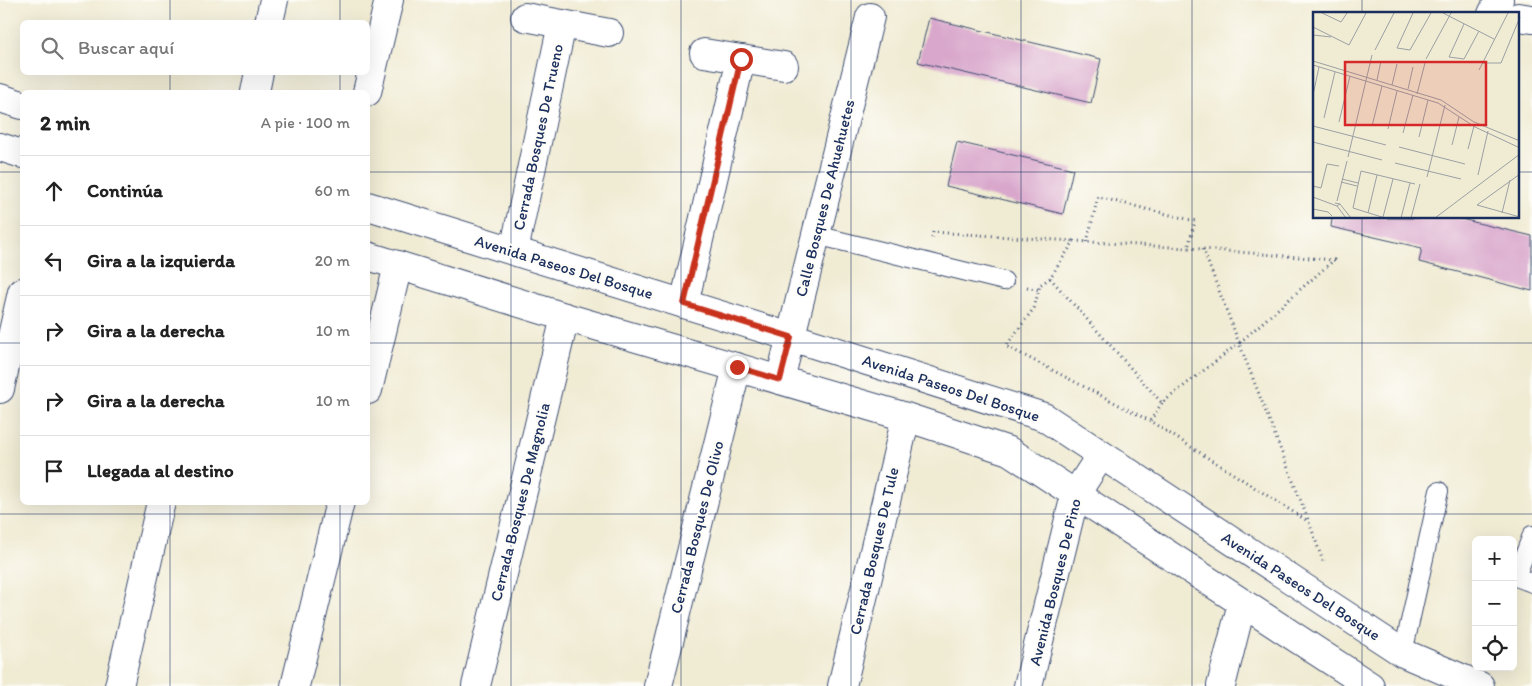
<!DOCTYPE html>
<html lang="es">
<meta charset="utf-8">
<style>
:root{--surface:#fff;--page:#f6f6f6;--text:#222;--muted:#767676;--line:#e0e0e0}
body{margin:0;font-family:Itim,sans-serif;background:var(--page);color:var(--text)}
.controls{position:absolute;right:15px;bottom:15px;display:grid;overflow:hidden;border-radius:8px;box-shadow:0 5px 20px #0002}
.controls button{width:45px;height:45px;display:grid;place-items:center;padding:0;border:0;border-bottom:1px solid var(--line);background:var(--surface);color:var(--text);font:25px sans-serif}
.stop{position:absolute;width:15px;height:15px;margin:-11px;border:4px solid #c8321e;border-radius:50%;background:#fff}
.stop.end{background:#c8321e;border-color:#fff;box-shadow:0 1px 5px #0008}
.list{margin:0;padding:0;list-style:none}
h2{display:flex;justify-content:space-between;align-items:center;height:65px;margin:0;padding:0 20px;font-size:21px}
h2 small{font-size:16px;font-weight:400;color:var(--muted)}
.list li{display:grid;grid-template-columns:32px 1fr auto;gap:15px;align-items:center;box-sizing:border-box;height:70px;padding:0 20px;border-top:1px solid var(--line)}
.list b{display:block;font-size:19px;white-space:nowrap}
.list em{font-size:16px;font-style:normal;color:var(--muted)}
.icon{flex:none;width:28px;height:28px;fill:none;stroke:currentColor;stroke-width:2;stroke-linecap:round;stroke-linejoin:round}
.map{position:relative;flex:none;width:1532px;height:686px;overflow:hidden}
.search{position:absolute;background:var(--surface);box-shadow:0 5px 20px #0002;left:20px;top:20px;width:350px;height:55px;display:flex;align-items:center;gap:12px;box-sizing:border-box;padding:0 18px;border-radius:8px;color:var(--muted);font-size:19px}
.panel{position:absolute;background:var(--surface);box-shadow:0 5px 20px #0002;left:20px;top:90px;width:350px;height:415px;border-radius:8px}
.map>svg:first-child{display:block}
</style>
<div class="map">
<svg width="1532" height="686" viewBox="0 0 1532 686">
<rect width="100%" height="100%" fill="#fdfcf7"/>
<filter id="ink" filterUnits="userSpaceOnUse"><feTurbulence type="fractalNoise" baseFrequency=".02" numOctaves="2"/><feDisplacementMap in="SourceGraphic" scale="10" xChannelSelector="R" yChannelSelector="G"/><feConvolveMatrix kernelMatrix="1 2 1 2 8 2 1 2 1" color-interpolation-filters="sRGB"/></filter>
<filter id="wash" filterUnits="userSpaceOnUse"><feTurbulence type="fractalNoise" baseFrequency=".0096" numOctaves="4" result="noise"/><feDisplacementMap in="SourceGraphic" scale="20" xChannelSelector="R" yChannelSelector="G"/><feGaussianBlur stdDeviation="1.12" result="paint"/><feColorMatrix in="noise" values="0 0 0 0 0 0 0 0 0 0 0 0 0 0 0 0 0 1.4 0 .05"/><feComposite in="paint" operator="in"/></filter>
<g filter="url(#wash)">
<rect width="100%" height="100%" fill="#f0ebd3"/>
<g id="blocks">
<g fill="#d9a7cc">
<polygon points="929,18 1101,59 1091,103 918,62"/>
<polygon points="957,142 1073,169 1063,214 946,186"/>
<polygon points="1332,218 1457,218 1532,236 1532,291 1419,262 1422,248 1331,227"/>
</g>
</g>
</g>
<g filter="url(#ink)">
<use href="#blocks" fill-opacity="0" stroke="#3b4b70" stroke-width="1"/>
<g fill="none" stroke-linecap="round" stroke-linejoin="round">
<defs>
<g id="lane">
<polyline points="816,235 1004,281"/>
<polyline points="1532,535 1516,577 1532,583"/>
<polyline points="1403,653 1439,491"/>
</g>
<g id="street">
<polyline points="1492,14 1499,0"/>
<polyline points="525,17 609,33"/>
<polyline points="1518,17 1532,19"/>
<polyline points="269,22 274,0"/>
<polyline points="704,53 784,66"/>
<polyline points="255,92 259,72"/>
<polyline points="367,92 389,0"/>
<polyline points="514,251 562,24"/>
<polyline points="684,304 741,59"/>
<polyline points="780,380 870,17"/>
<polyline points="0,389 22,292"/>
<polyline points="368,390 398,265"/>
<polyline points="119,686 161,502"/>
<polyline points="295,686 340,502"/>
<polyline points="476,686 565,317"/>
<polyline points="658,686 737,367"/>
<polyline points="842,686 906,417"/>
<polyline points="1028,686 1075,495 1101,455"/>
<polyline points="1221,686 1242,603"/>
</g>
<g id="secondary">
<polyline points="0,98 22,105"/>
<polyline points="0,147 22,154"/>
<polyline points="368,206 791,337 1044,417 1403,653 1480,686"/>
<polyline points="368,256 565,317 906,417 1009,451 1370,686"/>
</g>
</defs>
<use href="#lane" stroke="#3b4b70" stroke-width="20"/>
<use href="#street" stroke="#3b4b70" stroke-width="30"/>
<use href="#secondary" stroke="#3b4b70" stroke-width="30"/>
<g stroke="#3b4b70" stroke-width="3" stroke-dasharray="1 4" stroke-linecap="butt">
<polyline points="932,238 933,232 1073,241"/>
<polyline points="1087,242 1098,197 1195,221 1188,248"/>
<polyline points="1203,249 1239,343 1162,403 1050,278 1074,241 1203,249 1334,260 1239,343 1309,522 1324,564"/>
<polyline points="1050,278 1040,285 1034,308 1006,346 1150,421"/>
<polyline points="1027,287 1039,290"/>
<polyline points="1162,403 1150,421 1309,522"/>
</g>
<use href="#lane" stroke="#fff" stroke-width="18"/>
<use href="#street" stroke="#fff" stroke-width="28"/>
<use href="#secondary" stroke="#fff" stroke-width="28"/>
</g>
</g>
<g fill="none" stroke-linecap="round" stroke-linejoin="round" filter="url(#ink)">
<polyline stroke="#c8321e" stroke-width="6" points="737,367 780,380 791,337 684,304 741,59"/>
</g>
<path fill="none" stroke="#1b2f5e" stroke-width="1" stroke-opacity="0.55" d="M170,0V22M340,0V22M511,0V686M681,0V686M851,0V686M1021,0V686M1192,0V686M1362,0V14M170,72V92M340,72V92M0,172H22M368,172H1314M1518,172H1532M1362,218V686M0,343H22M368,343H1532M170,502V686M340,502V686M0,514H1532"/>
<g text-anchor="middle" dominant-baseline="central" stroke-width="4" stroke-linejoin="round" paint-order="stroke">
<g font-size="16" fill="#1b2f5e" stroke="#fdfcf7">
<text transform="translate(538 137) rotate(-78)">Cerrada Bosques De Trueno</text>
<text transform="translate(825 198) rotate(-76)">Calle Bosques De Ahuehuetes</text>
<text transform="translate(564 267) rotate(17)">Avenida Paseos Del Bosque</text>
<text transform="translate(951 388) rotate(18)">Avenida Paseos Del Bosque</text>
<text transform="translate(520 502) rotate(-76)">Cerrada Bosques De Magnolia</text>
<text transform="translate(697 527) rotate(-76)">Cerrada Bosques De Olivo</text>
<text transform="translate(874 551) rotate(-77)">Cerrada Bosques De Tule</text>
<text transform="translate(1055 582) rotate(-76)">Avenida Bosques De Pino</text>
<text transform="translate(1301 586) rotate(33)">Avenida Paseos Del Bosque</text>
</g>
</g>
<g transform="translate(1313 12)">
<rect width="206" height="206" fill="#f0ebd3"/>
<path fill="none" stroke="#9ba0a4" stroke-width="1" d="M9,1L28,10L34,1M100,1L84,36L97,38L118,1M130,1L181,27M151,12L136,45L151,47L166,19M0,15L36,33L53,1M0,23L18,25M62,38L81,1M113,47L138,1M0,49L128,88L161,110L207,129M169,51H188L207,5M0,53L125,91L162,115L207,136M166,58L195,1M64,68L68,49M79,73L84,52M95,77L100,55M104,82L112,51M0,83L6,55M11,106L22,60M26,110L37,64M0,114L73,133M59,114L69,74M75,117L84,79M90,121L100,83M106,125L115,88M0,130L69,148M139,133L146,105M86,135L152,152M155,137L161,114M35,145L59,43M82,151L148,167M207,162L164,193L207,205M165,163L175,119M114,165L132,93M29,167L45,171M28,170L44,174M0,174L8,176L14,152L26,154M0,185L24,194L27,192L22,191M24,189L34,149M27,192L38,206M24,194L33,206M0,197L15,200L19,204M55,201L64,163M189,201L197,168M70,205L80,167M72,206L40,196L48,159L102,172M88,206L97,171M98,206L107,172M122,206L207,142"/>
<path fill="#d62828" fill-opacity="0.15" stroke="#d62828" stroke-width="2.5" d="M32,50H173V113H32Z"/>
<rect width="206" height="206" fill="none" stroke="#1b2f5e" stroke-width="2.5"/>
</g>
</svg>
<div class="controls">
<button>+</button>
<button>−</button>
<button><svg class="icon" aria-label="locate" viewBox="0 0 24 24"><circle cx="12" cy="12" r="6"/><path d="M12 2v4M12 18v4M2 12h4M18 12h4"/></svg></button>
</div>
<div class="stop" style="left:741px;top:59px"></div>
<div class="stop end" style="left:737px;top:367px"></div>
<div class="search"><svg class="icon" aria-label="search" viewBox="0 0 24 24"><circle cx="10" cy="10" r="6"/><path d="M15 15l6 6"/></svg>Buscar aquí</div>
<section class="panel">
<h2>2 min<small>A pie · 100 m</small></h2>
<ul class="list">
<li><svg class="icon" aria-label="ahead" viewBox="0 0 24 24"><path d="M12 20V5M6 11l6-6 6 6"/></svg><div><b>Continúa</b></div><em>60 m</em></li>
<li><svg class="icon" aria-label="left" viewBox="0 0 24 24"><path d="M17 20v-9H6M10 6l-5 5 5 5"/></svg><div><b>Gira a la izquierda</b></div><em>20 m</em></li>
<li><svg class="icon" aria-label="right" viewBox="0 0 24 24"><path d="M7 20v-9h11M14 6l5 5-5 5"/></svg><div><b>Gira a la derecha</b></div><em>10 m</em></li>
<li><svg class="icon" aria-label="right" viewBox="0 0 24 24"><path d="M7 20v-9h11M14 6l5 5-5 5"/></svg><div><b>Gira a la derecha</b></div><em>10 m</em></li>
<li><svg class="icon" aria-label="arrive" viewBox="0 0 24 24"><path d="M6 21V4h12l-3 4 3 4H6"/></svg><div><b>Llegada al destino</b></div></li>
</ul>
</section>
</div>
